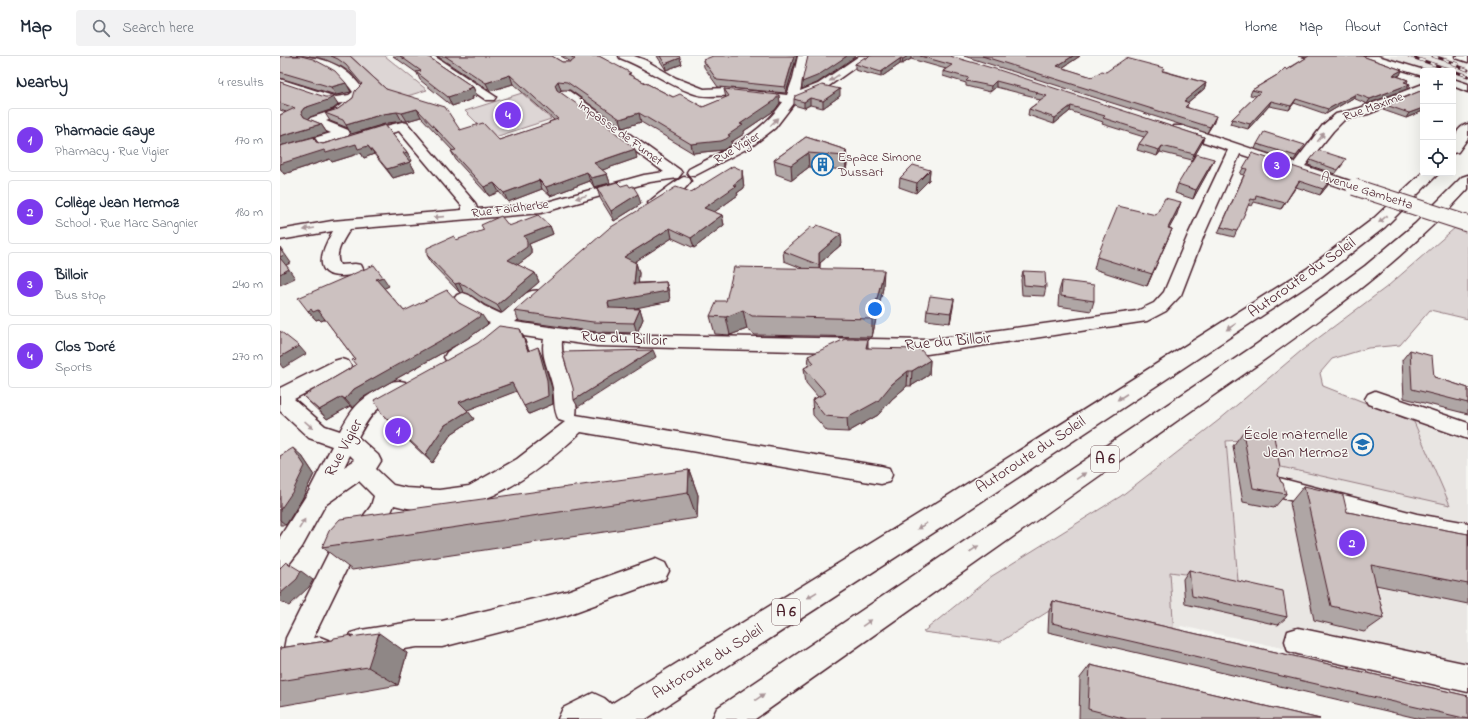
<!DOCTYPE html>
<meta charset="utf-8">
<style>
:root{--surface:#fff;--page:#f2f2f3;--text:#1f2937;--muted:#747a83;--line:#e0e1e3;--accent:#7c3aed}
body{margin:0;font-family:"Indie Flower",sans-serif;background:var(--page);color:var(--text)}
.controls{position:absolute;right:12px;top:12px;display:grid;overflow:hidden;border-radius:4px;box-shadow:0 4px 16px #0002}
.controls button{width:36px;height:36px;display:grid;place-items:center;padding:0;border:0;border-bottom:1px solid var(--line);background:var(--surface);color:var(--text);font:20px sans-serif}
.you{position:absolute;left:595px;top:253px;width:14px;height:14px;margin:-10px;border:3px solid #fff;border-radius:50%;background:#1a73e8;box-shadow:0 0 0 6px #1a73e833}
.badge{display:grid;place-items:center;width:26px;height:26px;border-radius:50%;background:var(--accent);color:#fff;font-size:13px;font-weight:700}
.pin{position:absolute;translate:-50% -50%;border:2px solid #fff;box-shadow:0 1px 4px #0006}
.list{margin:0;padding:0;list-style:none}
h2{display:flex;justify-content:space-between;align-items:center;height:52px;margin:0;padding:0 16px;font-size:17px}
h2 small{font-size:13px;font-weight:400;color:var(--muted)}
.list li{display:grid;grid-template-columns:26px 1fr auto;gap:12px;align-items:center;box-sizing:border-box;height:64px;margin:0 8px 8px;padding:0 8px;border:1px solid var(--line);border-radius:4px}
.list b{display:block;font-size:15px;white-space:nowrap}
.list p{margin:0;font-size:13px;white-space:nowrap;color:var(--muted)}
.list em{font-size:13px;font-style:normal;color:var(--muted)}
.icon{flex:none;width:22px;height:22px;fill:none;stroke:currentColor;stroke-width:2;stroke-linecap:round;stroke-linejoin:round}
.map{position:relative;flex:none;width:1188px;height:663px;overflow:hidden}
header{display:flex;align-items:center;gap:24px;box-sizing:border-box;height:56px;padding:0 20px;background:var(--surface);border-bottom:1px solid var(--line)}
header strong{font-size:19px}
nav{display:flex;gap:22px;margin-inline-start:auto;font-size:14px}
.search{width:280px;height:36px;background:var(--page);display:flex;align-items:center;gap:10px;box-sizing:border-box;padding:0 14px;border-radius:4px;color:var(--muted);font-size:15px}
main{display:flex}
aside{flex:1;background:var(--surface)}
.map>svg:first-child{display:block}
</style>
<header>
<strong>Map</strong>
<div class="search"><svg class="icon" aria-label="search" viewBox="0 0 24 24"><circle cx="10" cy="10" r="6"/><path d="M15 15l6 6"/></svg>Search here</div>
<nav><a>Home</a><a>Map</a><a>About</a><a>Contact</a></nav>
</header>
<main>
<aside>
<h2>Nearby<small>4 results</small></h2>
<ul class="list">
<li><span class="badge">1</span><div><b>Pharmacie Gaye</b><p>Pharmacy · Rue Vigier</p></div><em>170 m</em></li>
<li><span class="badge">2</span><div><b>Collège Jean Mermoz</b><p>School · Rue Marc Sangnier</p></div><em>180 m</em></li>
<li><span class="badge">3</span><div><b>Billoir</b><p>Bus stop</p></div><em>240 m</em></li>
<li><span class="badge">4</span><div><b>Clos Doré</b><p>Sports</p></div><em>270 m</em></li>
</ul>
</aside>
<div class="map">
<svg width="1188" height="663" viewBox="0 0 1188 663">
<rect width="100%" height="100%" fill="#f6f6f2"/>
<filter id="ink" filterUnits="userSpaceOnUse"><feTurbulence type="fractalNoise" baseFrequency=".025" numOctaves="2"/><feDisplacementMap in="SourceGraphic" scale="8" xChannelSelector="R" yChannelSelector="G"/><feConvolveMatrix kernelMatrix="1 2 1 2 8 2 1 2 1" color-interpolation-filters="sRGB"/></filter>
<g filter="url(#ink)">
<g fill="#e9e6e3">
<polygon points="1097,0 1163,0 1188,8 1188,28 1173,23 1173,15 1147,15"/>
<polygon points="1043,330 1188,382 1188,632 901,570 894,579 890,516 958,525 952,448 946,385 954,390"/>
</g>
<g fill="#ddd6d5" stroke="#947a80">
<polygon points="66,0 105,0 147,34 114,44"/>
<polygon points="242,37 271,63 212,82 185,55"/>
<polygon points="1176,171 1188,174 1188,263 1150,254 1120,289 1088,292 1052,303 1040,317 1043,330 1134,366 1170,449 997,410 982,383 946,385 958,525 890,516 894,579 769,555 720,586 643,576 712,520 841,440 939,364 1021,295 1108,230"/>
</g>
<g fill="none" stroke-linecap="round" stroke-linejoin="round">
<defs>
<g id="minor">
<path d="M11,0C43,0 66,8 85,36L76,45L77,47C70,58 57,61 46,65L68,74L70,77L68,80L0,100V92L51,77L30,68L28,65L30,62L54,54L63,47L51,48L0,31V23L56,41L69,39L73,36C59,14 36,9 12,2Z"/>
<polygon points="142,0 154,0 216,41 214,44 206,44"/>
<path d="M339,0H354L365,4L396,22L424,33L446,32L507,39L513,22L518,0H528L520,35L538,28L579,0H591L546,32L515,46L495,72L472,90L414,120L409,119L407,116L409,113C444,95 480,79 503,46C485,43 466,41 448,40C435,39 424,42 412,37C386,28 365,11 340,2Z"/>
<polygon points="1081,0 1098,0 1147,15 1143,15 1143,20 1082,2"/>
<polygon points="1175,0 1188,0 1188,6 1176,2"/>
<polygon points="1173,23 1188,28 1188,36 1173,30"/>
<path d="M1143,28V36L1088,58L1064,64L1053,75L1025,110L1079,128L1081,131L1079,134L1074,135L1069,134L960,98L924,179L901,239L886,255L867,265L647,298L317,290L282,285C280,311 300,333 296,359L601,410L609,412L612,419L609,426L601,428L301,376C250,424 188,469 114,449L109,461L98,476L88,484L69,508L33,582L40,581L50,585L54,595L50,605C32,612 25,611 8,603L4,593L6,582L51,492L72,468L82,462L91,450L94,440L79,425L45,449L22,491L9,508L0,511V481L29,435L52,390L29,382L0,355V332L54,305L61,303L68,305L71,310L68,315L14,343L45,370L60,375C72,353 78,345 99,333C108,327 115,323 125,326L128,331C122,342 108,345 98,353C89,360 83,372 78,381L98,399L101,405L96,413L113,429L126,432L159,434L189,430L237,403L285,366L279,364C273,354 275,343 273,332C270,315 260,301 264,283L223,277L181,306L174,308L167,306L164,301L167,296L210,267C197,262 182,255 174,243L177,239L183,237L189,239L204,250L221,258C232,249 246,231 261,235L264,239L261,243L235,266L317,278L647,284L857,255L874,247L884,236L908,179L948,94L894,76L893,73L894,70H904L1014,107L1043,69L1056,58L1080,52ZM70,399L75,404L64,411Z"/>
<path d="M285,34L289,35L400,114L402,117L398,122L370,126L261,157L70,173C64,183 53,198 60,209L75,208L81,209L83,213L81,217C38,228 33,208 53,175L0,184V174L52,165L182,154V150L119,75L83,84L78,83L76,80L78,77L122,66L127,67L195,147L197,153L260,148L364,119L384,116L281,41L279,38L281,35Z"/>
<path d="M404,121L409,122L411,125C403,136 384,154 370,150L368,147C370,144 401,121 404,121Z"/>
<polygon points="1095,335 1188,367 1188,383 1088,348 1085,343 1088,338"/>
<polygon points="999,422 1137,458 1188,467 1188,489 1137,478 991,439 988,432 991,425"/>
<polygon points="376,503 385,507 389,515 385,523 287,559 162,591 137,591 81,600 71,597 68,587 71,577 81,574 137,565 162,565 287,535"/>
<polygon points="1018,572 1188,608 1188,636 1018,598 1008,595 1005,585 1008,575"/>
</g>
<g id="highway">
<path d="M1188,68V82L1178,96L1173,97C1173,86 1175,71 1188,68Z"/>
<polygon points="1143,116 1159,117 1105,171 1042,220 684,457 366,663 278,663 283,652 313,637 324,642 331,648 666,441 1028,212 1093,163"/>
<path d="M1188,119V133C1103,227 994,296 891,369C753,467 614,565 475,663H432L437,652L977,288L1085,210L1135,168L1182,121Z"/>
</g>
</defs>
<use href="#minor" stroke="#4a1f2b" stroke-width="3"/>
<use href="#highway" stroke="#4a1f2b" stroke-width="3"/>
<use href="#minor" fill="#f6f6f2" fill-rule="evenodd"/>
<use href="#highway" fill="#f6f6f2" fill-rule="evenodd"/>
<defs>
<g id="rail">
<polyline points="1129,0 1188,20"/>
<polyline points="1153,0 1178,8"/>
<polyline points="1172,8 1188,14"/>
</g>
</defs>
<use href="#rail" stroke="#4a1f2b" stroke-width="3"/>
<use href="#rail" stroke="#f6f6f2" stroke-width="2" stroke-dasharray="5.5" stroke-linecap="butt"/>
<defs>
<polyline id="minor-bridge" points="1074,131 1188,168"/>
</defs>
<use href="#minor-bridge" stroke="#4a1f2b" stroke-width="18" stroke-linecap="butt"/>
<use href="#minor-bridge" stroke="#f6f6f2" stroke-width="16"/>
</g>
<g fill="#afa6a5" stroke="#4a1f2b">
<polygon points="0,0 71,36 56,39 0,22"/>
<polygon points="29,0 70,0 106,33 180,74 219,84 269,68 269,66 274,64 233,28 210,35 157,0 272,0 282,6 291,6 281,0 319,0 352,20 393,41 423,51 446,42 444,33 500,47 495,54 464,75 464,78 451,86 452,89 447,91 443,94 413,97 361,66 343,72 290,34 281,34 279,35 357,102 322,114 327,118 330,127 314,131 310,125 270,140 262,133 228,146 219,136 209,140 176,104 171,95 173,95 141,61 127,65 122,65 108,67 71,78 68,72 50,65 45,57 58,53 73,42 81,29 71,17 62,11 44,3"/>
<polygon points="113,0 147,0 193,31 197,40 192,41 193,43 172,50 140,24 137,17"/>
<polygon points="377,0 399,0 402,8 386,14"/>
<polygon points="517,0 506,37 438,31 424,11 423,4"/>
<polygon points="590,0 670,0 924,81 922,87 912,104 880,96 877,100 857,94 859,88 864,81 822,68 823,66 790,55 774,68 748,59 749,53 761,44 755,43 755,41 716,31 710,36 686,30 686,27 663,20 663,15 666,13 631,3 622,8 620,8 601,21 575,14 575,8"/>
<polygon points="684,0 800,0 782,12 812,21 826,16 884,15 926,27 924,33 908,46 907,51 934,66 927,77"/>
<polygon points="1018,0 1082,0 1122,14 1120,19 1117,20 1128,24 1127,27 1130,28 1127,33 1087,48 1073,42 1046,58 1014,47 1009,54 989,50 968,73 950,68 952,63 976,40 970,39 972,34 1026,2"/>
<polygon points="0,26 58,49 53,53 30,61 28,63 41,68 47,77 2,90 34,81 38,87 43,88 105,69 127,96 132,105 130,106 135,115 113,122 94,98 84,102 81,97 52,106 50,103 4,118 0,112 0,59 6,56 0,54"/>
<polygon points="1143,34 1143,55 1126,62 1103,54 1106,49"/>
<polygon points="560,40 543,52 530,49 524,52 514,49 514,43"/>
<polygon points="526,81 566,94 567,108 566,114 529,111 512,124 496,118 494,104"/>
<polygon points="977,88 1022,93 1013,105 975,93"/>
<polygon points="934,103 930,112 913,143 895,137 898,128"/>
<polygon points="1030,104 1063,108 1055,118 1028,109"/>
<polygon points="963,112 1051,123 1048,129 1040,139 1016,131 1001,153 974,146 972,150 968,149 954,181 938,177 964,119 960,118"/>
<polygon points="462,114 464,132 457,137 458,139 434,156 442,159 444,169 414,192 392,182 354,206 356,207 359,217 358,227 386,226 389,236 390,245 352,252 360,253 363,263 357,277 317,276 239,265 234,255 411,136"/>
<polygon points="650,114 649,124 636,137 619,131 620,122"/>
<polygon points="317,132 361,148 334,165 320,142"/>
<polygon points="897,158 889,172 892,173 867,230 814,213 817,201 876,159"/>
<polygon points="229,170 270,170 273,178 249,188 251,193 251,199 237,209 255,217 259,226 222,257 205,249 189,238 183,236 180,237 152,208 147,199 177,184"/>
<polygon points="562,188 540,207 540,213 603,232 592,281 475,279 467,273 450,279 435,278 430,260 446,245 522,212 504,205 503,195"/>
<polygon points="743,215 766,231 764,240 742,239 741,224"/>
<polygon points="782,225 814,245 811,255 778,250 779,235"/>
<polygon points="109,230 104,232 124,255 179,247 208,268 187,283 82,342 73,352 70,350 47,363 23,340 76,309 75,303 45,263 41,265 39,263 36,264 28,255"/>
<polygon points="674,243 670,267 646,264 647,254"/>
<polygon points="240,273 244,282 249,294 262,300 272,332 273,348 249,358 236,335 187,354 194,363 171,378 152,407 109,366 102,358"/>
<polygon points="588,292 650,304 649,319 631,330 627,330 612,343 598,359 568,376 547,375 533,359 532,344 538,341 526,327 524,312 529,310 528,300"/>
<polygon points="1130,294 1154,321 1188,332 1188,358 1124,342 1122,304"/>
<polygon points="963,376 998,419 1006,438 994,452 963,446 953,390"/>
<polygon points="0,400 22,400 34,418 22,443 6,469 0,469"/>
<polygon points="409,414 418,439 417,462 72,514 42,491"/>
<polygon points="1024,430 1067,456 1188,478 1188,548 1096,529 1104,562 1084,576 1034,564 1010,447"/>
<polygon points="909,514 1007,561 998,569 905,548 903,523"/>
<polygon points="773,545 1188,640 1188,663 1141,663 768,576 769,555"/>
<polygon points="72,579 75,581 127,597 118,629 0,650 0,592 53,584"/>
<polygon points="810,609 1040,663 799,663 800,622"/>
</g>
<g fill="#8f8786" stroke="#4a1f2b">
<polygon points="514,0 517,0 506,37 505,31"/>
<polygon points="567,0 576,0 537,27 522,33 522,26"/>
<polygon points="628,0 631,0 631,3 622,8 623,3"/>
<polygon points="793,0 800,0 776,16 777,10"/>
<polygon points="400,2 402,8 386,14 385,8"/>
<polygon points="621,2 620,8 601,21 601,16"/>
<polygon points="1122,14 1120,19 1111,23 1113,19"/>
<polygon points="230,19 233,28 210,35 206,27"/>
<polygon points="278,25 281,34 278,37 275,29"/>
<polygon points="716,25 716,31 710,36 711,30"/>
<polygon points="66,27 71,36 56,39 51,31"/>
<polygon points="926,27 924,33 902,51 904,45"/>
<polygon points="1130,28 1127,33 1087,48 1090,43"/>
<polygon points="193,31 197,40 192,41 193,43 172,50 168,41"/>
<polygon points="560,33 560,40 543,52 543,45"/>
<polygon points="1076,38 1073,42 1046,58 1048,53"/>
<polygon points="499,39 500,47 495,54 464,75 464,78 451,86 452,89 443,94 413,97 411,88 448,79 460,68"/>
<polygon points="53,41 58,49 53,53 30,61 27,64 24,61 21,56 24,52"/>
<polygon points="530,42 530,49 524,52 524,46"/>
<polygon points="1016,43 1014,47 1009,54 1011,50"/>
<polygon points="991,45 989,50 968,73 970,68"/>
<polygon points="791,50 790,55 774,68 775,62"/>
<polygon points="1143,52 1143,55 1126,62 1129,57"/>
<polygon points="137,53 141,61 127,65 122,57"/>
<polygon points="117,56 122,65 108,67 71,78 66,69 103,58"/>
<polygon points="359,57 361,66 343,72 340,63"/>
<polygon points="936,60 934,66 927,77 930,71"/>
<polygon points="41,68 47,77 0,90 0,80"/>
<polygon points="34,81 40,90 76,88 88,90 94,98 84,102 81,97 52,106 50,103 4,118 0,112 0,108 36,86"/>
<polygon points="924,81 922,87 912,104 914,98"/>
<polygon points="882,90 880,96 877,100 879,94"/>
<polygon points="355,93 357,102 317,116 314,107"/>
<polygon points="566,94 567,108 566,114 565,100"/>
<polygon points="127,96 132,105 128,106 123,97"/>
<polygon points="528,97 529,111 512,124 511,109"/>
<polygon points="934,103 930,112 913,143 916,134"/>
<polygon points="130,106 135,115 113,122 107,113"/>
<polygon points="462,114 464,132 457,137 458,139 426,162 424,152 453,129"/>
<polygon points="650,114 649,124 636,137 637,127"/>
<polygon points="307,116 310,125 270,140 266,131"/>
<polygon points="327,118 330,127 314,131 311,122"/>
<polygon points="1051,123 1048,129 1040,139 1043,133"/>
<polygon points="259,124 262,133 228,146 224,137"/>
<polygon points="1019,125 1016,131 1001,153 1005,147"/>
<polygon points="214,127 219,136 209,140 204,131"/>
<polygon points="358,138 361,148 334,165 331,155"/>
<polygon points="901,146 897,158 883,184 888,172"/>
<polygon points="442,159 444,169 414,192 411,182"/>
<polygon points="270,170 273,178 249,188 251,193 251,199 232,213 228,204 244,180"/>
<polygon points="390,172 392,182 347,211 344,201"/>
<polygon points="892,173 887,185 867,230 872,218"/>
<polygon points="561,178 562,188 540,207 539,220 539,197"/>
<polygon points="0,191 11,207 6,209 15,222 0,229"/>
<polygon points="356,207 359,217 358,238 354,228"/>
<polygon points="604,214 603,232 592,281 592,263"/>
<polygon points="255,217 259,226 222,257 217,249"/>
<polygon points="103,221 109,230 103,233 96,223"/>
<polygon points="386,226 389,236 390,245 332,257 329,252 328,246"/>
<polygon points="179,227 183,236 180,237 175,228"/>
<polygon points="674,243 673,252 670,267 671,257"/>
<polygon points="31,253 38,254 46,263 41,265 39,263 36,264 28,255"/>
<polygon points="360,253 363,263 357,277 354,267"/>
<polygon points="463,254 467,273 450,279 446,261"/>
<polygon points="202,259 208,268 187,283 82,342 73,352 65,343 74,333"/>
<polygon points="240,273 244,282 252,303 248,295"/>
<polygon points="588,283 588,298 586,292"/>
<polygon points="19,290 26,298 3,312 0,308 0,301"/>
<polygon points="258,291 262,300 272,332 273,348 249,358 244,350"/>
<polygon points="373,294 376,301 298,351 294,344"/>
<polygon points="650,304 649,319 631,330 632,315"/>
<polygon points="628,315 627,330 612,343 598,359 568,376 567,362 612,328"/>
<polygon points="232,327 237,335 185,355 179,346"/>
<polygon points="62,341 70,350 47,363 39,354"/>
<polygon points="188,355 194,363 171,378 152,407 145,399 165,369"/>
<polygon points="13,392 22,400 34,418 22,443 6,469 0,464 0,454"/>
<polygon points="409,414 418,439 417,462 408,437"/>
<polygon points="21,515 33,524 29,531 9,550 0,545 0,538"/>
<polygon points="99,577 127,597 118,629 88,611 71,581 72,579 94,593"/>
</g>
<g fill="#ccc1c0" stroke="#4a1f2b">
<polygon points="0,0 21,0 33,3 48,11 55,15 66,27 51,31 0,16"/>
<polygon points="51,0 70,0 106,33 165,51 180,74 203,67 219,84 270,67 269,66 278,63 230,19 206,27 165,0 272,0 282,6 291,6 295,3 290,0 319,0 351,17 348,18 393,41 400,38 423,51 449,40 444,33 499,39 494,45 460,68 463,69 448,79 450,80 446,83 441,85 411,88 359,57 340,63 287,26 278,25 275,29 277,34 325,68 355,93 314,107 327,118 311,122 307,116 266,131 259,124 224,137 214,127 204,131 171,95 176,94 137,53 122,57 117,56 103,58 66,69 63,64 45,57 58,53 73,42 75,35 82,28 66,9 58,3"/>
<polygon points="120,0 147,0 193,31 187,33 189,34 168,41 136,16 141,15"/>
<polygon points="380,0 399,0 400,2 385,8"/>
<polygon points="433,0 514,0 505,31 437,24 423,4"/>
<polygon points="528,0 567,0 537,20 522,26"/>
<polygon points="590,0 628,0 623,3 621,2 601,16 575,8 585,1 585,3"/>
<polygon points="640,0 670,0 719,14 924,81 914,98 882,90 879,94 859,88 868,76 823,62 825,60 791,50 775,62 749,53 767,40 756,37 758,36 716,25 711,30 686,25 689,22 663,15 672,9"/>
<polygon points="702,0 793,0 777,10 812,21 822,15 826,16 846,2 884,12 882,15 926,27 904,45 909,47 905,51 936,60 930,71"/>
<polygon points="1029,0 1082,0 1122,14 1113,19 1128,24 1124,26 1130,28 1090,43 1076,38 1048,53 1016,43 1011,50 991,45 970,68 952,63 980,36 972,34 999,18 1005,12 1007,14"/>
<polygon points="0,26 45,41 53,41 48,44 24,52 21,56 24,61 41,68 0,80 0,59 15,52 0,47"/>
<polygon points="542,29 560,33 543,45 530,42 524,46 514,43 515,40"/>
<polygon points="1143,34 1143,52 1129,57 1106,49"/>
<polygon points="105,69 127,96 123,97 130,106 107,113 88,90 78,93 76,88 46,97 44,94 0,108 0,90 34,81 36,86 43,88"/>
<polygon points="984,76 1025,89 1016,100 977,88"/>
<polygon points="526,81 566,94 565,100 528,97 511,109 494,104"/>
<polygon points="1038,94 1066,103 1058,114 1030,104"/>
<polygon points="972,97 1051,123 1043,133 1019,125 1005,147 976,139 975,144 971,143 957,175 941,171 967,113 963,112"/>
<polygon points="916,98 934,103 916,134 898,128"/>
<polygon points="633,109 650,114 637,127 620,122"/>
<polygon points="453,110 462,114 462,122 453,129 456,130 424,152 442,159 411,182 390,172 344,201 356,207 354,228 386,226 387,235 328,246 329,252 360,253 354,267 313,266 234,255 328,173 396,131 411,136"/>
<polygon points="337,126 341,130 348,128 350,131 353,130 358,138 331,155 317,132"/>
<polygon points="885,142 901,146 888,172 892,173 872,218 817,201 838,150 876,159"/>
<polygon points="258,159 270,170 244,180 247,185 247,191 228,204 255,217 217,249 200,240 185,229 179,227 175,228 147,199 147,192 174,180 176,184 204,174 201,169 221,160 229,170"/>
<polygon points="537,169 561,178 539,197 539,209 503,195 531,171 534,172"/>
<polygon points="0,193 4,199 0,201"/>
<polygon points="0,202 9,213 0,218"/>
<polygon points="94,209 103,221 96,223 124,255 167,234 179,247 202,259 181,273 74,333 65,343 62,341 39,354 23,340 76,309 72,304 75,303 38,254 33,256 31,253 28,255 18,242"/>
<polygon points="454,211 604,214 592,263 472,260 463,254 446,261 430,260 437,245 446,245"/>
<polygon points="743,215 765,216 766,231 744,229"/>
<polygon points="782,225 814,229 814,245 781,240"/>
<polygon points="650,240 674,243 671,257 647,254"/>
<polygon points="219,270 240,273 248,295 258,291 267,324 268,340 244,350 232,327 179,346 188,355 165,369 145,399 102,358 94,344 198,287"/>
<polygon points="0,275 19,290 0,301"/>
<polygon points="565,283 588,283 586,292 640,293 650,304 632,315 628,315 612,328 598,345 567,362 545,360 532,344 546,337 524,312 534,307 528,300"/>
<polygon points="373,294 337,317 294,344 293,332 282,296"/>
<polygon points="1130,294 1152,300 1154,321 1188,332 1188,347 1132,333"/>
<polygon points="963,376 994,381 1000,412 998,419 1001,426 1003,427 1006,438 973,432"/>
<polygon points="13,392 25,410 13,435 0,454 0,400"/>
<polygon points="409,414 408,437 42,491 49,475 60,463"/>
<polygon points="1024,430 1063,439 1067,456 1188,478 1188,528 1091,509 1104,562 1051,550"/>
<polygon points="6,506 21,515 17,523 0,538 0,512"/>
<polygon points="909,514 1003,535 1007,561 912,540"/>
<polygon points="773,545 1188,640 1188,663 772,567"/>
<polygon points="99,577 88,611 0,625 0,592 53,584 54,582 72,579 71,581"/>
<polygon points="810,609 1040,663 847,663 808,653"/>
</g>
<defs><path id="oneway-solid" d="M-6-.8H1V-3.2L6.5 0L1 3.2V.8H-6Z"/></defs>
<g fill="#a99598">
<use href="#oneway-solid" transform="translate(554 22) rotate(146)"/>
<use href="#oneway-solid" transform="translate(494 66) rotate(-47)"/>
<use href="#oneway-solid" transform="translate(1041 81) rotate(-52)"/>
<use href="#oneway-solid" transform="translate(301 141) rotate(165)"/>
<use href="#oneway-solid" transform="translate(159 161) rotate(175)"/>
<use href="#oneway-solid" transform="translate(1103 163) rotate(138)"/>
<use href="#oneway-solid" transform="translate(29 173) rotate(170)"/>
<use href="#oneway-solid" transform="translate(951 271) rotate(147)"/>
<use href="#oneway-solid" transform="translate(842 341) rotate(147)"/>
<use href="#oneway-solid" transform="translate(29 369) rotate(42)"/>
<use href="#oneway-solid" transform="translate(801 420) rotate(-35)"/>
<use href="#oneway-solid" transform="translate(22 468) rotate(-59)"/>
<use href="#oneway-solid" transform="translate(642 470) rotate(148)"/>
<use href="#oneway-solid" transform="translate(694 493) rotate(-35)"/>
<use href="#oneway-solid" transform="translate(532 539) rotate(148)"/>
<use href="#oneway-solid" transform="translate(587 567) rotate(-35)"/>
<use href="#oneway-solid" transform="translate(480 641) rotate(-35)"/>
</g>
</g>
<defs>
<symbol id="building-ring" viewBox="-11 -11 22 22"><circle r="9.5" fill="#f6f6f2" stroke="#1f6fb2" stroke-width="1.5"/><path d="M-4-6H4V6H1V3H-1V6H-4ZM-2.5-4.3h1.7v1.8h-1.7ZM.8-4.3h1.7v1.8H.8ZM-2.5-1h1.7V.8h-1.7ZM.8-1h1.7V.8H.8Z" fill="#1f6fb2"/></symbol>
<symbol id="school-ring" viewBox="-11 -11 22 22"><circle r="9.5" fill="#f6f6f2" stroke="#1f6fb2" stroke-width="1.5"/><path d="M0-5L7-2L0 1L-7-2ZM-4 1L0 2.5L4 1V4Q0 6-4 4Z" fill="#1f6fb2"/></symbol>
</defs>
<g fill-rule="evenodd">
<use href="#building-ring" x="530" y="96" width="25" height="25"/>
<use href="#school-ring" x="1070" y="376" width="25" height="25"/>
</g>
<g text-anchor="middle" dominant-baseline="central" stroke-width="3" stroke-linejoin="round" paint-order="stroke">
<g font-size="13" fill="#4a1f2b" stroke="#f6f6f2">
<text transform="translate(1093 51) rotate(-20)">Rue Maxime</text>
<text transform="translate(340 77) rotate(36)">Impasse de Fumet</text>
<text transform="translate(457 92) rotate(-31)">Rue Vigier</text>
<text transform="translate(1087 135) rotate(18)">Avenue Gambetta</text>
<text transform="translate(230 153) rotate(-7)">Rue Faidherbe</text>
</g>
<g font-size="13" fill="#4a1f2b" stroke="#f6f6f2" text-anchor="start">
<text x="558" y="101">Espace Simone<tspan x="558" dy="15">Dussart</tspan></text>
</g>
<g fill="#f6f6f2" stroke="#7e6067" stroke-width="1">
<rect x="811" y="390" width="28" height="26" rx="3"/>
<rect x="492" y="543" width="28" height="26" rx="3"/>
</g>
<g font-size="15" font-weight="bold" fill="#4a1f2b">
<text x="825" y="403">A 6</text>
<text x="506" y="556">A 6</text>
</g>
<g font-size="16" fill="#4a1f2b" stroke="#f6f6f2">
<text transform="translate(1022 222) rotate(-35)">Autoroute du Soleil</text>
<text transform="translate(344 283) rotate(3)">Rue du Billoir</text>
<text transform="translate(668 286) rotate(-5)">Rue du Billoir</text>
<text transform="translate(64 392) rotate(-62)">Rue Vigier</text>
<text transform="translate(751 399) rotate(-33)">Autoroute du Soleil</text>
<text transform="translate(428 606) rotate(-32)">Autoroute du Soleil</text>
</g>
<g font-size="16" fill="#4a1f2b" stroke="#f6f6f2" text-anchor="end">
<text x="1068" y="379">École maternelle<tspan x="1068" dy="18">Jean Mermoz</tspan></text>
</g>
</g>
</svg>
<div class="controls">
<button>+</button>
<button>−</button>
<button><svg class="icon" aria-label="locate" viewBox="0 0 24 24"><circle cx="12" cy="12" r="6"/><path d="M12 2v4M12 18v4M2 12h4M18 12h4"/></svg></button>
</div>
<div class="you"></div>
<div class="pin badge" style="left:118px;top:375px">1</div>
<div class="pin badge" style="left:1072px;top:487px">2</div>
<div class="pin badge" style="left:997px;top:109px">3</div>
<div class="pin badge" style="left:228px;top:59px">4</div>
</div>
</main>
